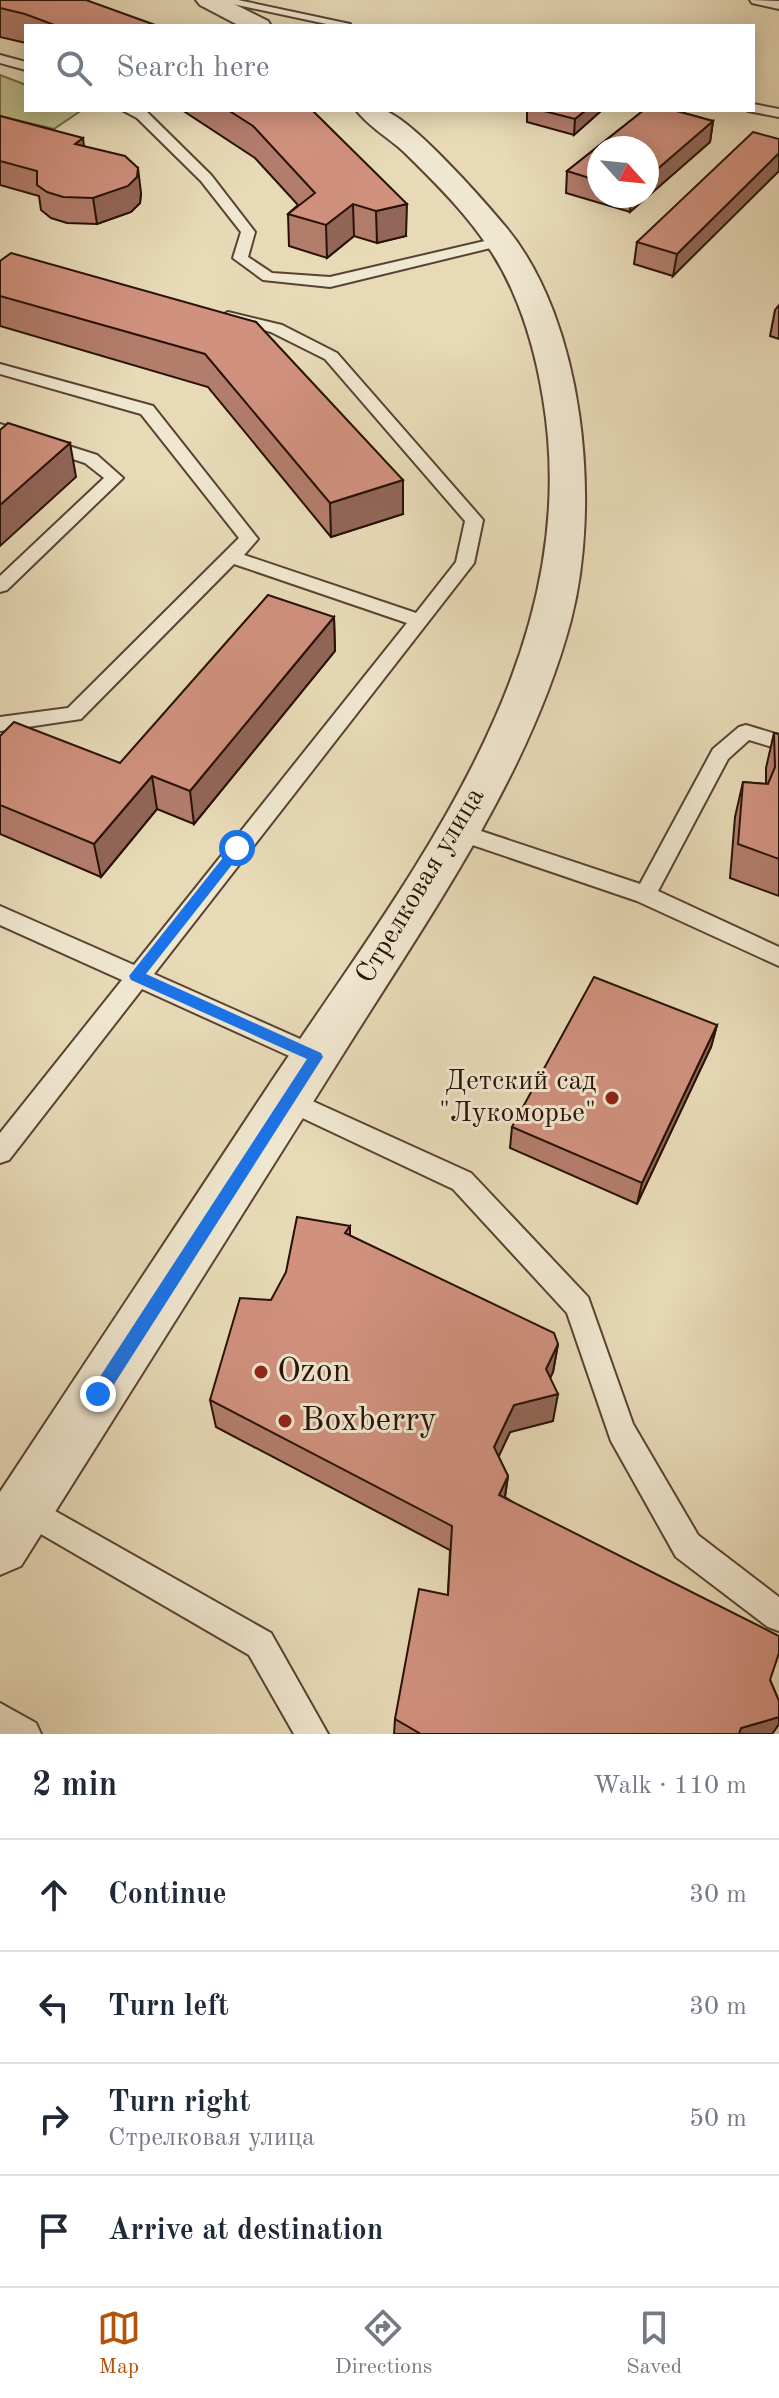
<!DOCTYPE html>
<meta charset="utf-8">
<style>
:root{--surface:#fff;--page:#f2f2f3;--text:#1f2937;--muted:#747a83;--line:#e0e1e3;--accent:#b45309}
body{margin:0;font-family:"Old Standard TT",serif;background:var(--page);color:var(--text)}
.compass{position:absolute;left:587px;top:136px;width:72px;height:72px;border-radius:50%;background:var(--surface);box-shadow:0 4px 20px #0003;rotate:117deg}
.stop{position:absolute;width:24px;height:24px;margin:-18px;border:6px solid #1a73e8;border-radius:50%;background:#fff}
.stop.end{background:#1a73e8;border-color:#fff;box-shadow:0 2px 8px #0008}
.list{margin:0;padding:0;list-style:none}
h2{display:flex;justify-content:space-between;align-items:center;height:104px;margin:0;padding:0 32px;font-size:34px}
h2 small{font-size:26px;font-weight:400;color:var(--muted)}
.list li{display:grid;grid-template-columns:52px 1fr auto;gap:24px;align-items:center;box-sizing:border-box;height:112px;padding:0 32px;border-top:2px solid var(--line)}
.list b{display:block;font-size:30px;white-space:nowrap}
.list p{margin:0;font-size:26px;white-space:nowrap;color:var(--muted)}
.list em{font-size:26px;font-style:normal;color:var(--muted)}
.icon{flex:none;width:44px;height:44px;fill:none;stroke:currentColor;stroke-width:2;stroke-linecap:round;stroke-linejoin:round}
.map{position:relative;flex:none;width:779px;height:1734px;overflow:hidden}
.search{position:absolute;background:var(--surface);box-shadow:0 4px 20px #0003;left:24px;right:24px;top:24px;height:88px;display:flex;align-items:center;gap:20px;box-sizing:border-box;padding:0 28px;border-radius:0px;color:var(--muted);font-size:30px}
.sheet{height:552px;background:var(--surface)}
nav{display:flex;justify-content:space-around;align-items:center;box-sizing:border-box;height:112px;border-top:2px solid var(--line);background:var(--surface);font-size:22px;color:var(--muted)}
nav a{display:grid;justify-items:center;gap:4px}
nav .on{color:var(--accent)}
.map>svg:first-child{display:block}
</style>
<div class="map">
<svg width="779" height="1734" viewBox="0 0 779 1734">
<rect width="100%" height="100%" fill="#e8dab7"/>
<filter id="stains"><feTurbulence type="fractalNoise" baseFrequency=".0025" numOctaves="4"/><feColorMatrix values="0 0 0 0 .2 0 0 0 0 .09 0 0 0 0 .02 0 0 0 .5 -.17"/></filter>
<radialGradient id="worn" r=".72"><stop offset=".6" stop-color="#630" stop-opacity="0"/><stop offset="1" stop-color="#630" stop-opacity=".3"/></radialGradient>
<polygon fill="#bebd89" stroke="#736748" stroke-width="2" points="0,75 26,85 26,110 82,110 54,129 0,116"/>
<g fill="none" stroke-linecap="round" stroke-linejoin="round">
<defs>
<g id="lane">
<polygon points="214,0 238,0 350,24 336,26"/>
<polygon points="750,0 779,1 779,9 752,3"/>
<polygon points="0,55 26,62 26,70 0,63"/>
<polygon points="753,104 779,109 779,117 748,111 753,110"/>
<polygon points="122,110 147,112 211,175 255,232 248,257 272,273 330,277 502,237 509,241 507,244 330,287 263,280 233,258 241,232 201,181 137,118"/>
<polygon points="228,312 282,325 337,353 483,520 474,563 154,974 325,1050 328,1057 325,1064 316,1067 307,1064 142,989 9,1160 0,1163 0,1133 122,980 0,925 0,906 134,965 407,623 234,564 81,719 0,731 0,717 68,708 239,538 141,414 0,374 0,364 153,406 258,539 244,555 416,613 456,562 465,521 325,359 271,332 222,320 220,317"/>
<polygon points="0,424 97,455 123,478 7,590 0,592 0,576 104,478 85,463 0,435"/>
<polygon points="746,725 779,735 779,749 749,740 728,759 658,891 779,947 779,966 637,901 452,838 449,832 452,826 460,824 640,884 713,749 739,727"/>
<polygon points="288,1090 471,1173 588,1297 633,1424 698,1535 779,1597 779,1631 768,1627 676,1557 611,1441 567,1313 453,1189 279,1107 276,1100 279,1093"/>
<polygon points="25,1494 271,1633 328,1734 294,1734 249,1655 15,1519 10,1509 15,1499"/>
<polygon points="0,1703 36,1723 41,1734 0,1734"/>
</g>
<g id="street">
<polygon points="196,0 226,0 268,21 271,26 240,26 200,5"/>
<path d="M356,110C364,110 374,109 382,110C409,115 485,202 505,226C585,321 601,504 571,620C530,775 429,917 345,1051C237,1223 129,1394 21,1566L0,1575V1492C90,1355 181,1219 271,1082C407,878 587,660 543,398C537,361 528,326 512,290C488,235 447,194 404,152C389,138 369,127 356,110Z"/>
</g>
</defs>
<use href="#lane" stroke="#584333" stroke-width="4"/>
<use href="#street" stroke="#584333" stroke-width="4"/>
<use href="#lane" fill="#f0e7d0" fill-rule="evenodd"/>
<use href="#street" fill="#f0e7d0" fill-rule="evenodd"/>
</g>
<g fill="#b37d6c" stroke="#281107" stroke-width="2" fill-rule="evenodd">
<polygon points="0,0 158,26 26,26 26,43 0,37"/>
<polygon points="182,110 312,110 406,236 377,243 354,236 327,258 289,246 288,214 298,205 255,158"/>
<polygon points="527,110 602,110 574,135 527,122"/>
<path d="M644,110H673L713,121L710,142L630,212L566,193L567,171ZM599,148H647V196H599Z"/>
<polygon points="0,116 84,146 141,193 140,203 131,212 97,224 67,223 51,218 41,210 39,196 0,185"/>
<polygon points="779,139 673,276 634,264 637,242"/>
<polygon points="0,261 256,322 403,514 331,537 208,387 0,326"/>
<polygon points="779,305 779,339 770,336 775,310"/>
<polygon points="334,617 335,651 194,824 157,809 101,877 0,834 0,736 120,763"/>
<polygon points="774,733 779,734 779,896 730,878 735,817 743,782 766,784 766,768"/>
<polygon points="717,1025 711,1047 637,1204 510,1148 512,1127"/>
<polygon points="350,1226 350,1236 558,1344 553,1372 550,1377 553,1421 510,1432 498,1456 508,1476 505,1497 770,1680 779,1701 779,1724 772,1734 394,1734 395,1719 448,1594 450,1550 216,1427 210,1400 271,1300"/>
</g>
<g fill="#926658" stroke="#281107" stroke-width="2">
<polygon points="586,110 602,110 574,135 575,119"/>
<polygon points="713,121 710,142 630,212 631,196 647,196 647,178"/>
<polygon points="83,138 86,163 75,144"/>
<polygon points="779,153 779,171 673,276 677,254"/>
<polygon points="138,168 141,193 140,203 131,212 97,224 93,198"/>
<polygon points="353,204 354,236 327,258 326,225"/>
<polygon points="407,204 406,236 377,243 376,211"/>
<polygon points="70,443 76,477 0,546 0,505"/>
<polygon points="403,480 403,514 331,537 330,503"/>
<polygon points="334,617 335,651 194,824 190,791"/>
<polygon points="152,776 157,809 101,877 94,844"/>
<polygon points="717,1025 711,1047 637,1204 642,1183"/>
<polygon points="558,1344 553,1372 542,1396 546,1369"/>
<polygon points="558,1394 553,1421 510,1432 491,1473 494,1447 514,1405"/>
<polygon points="508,1476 504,1502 499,1495"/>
<polygon points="779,1717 779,1724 772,1734 737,1734 741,1728"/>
</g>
<g fill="#d0917e" stroke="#281107" stroke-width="2">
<polygon points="0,0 86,0 158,26 57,26 25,14 0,8"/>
<polygon points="228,110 312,110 407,204 376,211 353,204 326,225 288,214 315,193 253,126"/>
<polygon points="540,110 586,110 575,119"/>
<polygon points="644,110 673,110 713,121 647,178 647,148 599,148 599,181 567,171"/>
<polygon points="0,116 83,138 75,144 125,156 138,168 137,177 128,186 93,198 63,197 47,192 37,185 37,171 0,161"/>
<polygon points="753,132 779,139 779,153 677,254 637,242"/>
<polygon points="11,253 256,322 403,480 330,503 205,354 0,296 0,261"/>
<polygon points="8,423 70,443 0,505 0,430"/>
<polygon points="268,595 334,617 190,791 152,776 94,844 0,805 0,736 14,722 120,763"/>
<polygon points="774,733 779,734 779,859 738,844 743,782 768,784 775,767"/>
<polygon points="594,977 717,1025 642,1183 512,1127"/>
<polygon points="297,1217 350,1226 345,1233 554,1333 558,1344 546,1369 558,1394 514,1405 494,1447 508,1476 499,1495 779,1636 779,1653 770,1680 779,1701 779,1717 741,1728 739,1734 421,1734 395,1719 419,1589 448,1595 452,1526 210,1400 240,1298 271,1300 286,1272"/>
</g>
<polygon fill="#1a73e8" points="237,844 244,848 242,852 146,974 321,1053 323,1057 104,1400 98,1402 92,1400 90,1394 92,1389 307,1059 131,980 129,976 233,845"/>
<g fill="#8f2418" stroke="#f0e7d0" stroke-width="3">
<circle cx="612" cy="1098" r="8"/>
<circle cx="261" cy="1372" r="8"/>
<circle cx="285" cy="1421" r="8"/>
</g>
<g text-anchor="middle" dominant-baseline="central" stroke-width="6" stroke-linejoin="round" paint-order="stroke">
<g font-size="28" fill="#281107" stroke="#f0e7d0">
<text transform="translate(421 886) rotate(-59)">Стрелковая улица</text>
</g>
<g font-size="28" fill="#281107" stroke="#f0e7d0" text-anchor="end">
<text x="596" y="1082">Детский сад<tspan x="596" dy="32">"Лукоморье"</tspan></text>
</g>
<g font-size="34" fill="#281107" stroke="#f0e7d0" text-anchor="start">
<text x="277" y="1372">Ozon</text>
<text x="301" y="1421">Boxberry</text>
</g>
</g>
<rect width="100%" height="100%" filter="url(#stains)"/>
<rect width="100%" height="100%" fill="url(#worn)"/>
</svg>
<svg class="compass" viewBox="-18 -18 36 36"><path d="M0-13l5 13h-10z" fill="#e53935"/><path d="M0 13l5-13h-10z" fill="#747a83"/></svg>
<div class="stop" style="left:237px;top:848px"></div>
<div class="stop end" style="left:98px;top:1394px"></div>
<div class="search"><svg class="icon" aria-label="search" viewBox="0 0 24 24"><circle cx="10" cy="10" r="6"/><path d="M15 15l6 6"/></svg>Search here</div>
</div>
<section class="sheet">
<h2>2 min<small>Walk · 110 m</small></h2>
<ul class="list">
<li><svg class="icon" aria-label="ahead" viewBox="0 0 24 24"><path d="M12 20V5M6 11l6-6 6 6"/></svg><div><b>Continue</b></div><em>30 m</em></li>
<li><svg class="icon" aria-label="left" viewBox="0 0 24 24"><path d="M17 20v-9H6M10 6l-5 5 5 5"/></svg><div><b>Turn left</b></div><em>30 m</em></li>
<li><svg class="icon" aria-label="right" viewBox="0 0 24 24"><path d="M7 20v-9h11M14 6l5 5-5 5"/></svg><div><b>Turn right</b><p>Стрелковая улица</p></div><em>50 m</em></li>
<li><svg class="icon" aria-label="arrive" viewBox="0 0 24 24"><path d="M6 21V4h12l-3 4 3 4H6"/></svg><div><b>Arrive at destination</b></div></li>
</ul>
</section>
<nav>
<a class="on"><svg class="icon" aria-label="map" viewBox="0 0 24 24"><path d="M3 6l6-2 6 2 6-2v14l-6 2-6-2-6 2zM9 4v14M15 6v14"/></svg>Map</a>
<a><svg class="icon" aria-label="directions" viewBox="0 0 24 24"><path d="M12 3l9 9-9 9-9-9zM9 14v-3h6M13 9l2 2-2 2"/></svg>Directions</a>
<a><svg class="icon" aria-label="saved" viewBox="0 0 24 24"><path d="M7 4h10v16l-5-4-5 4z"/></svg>Saved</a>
</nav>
